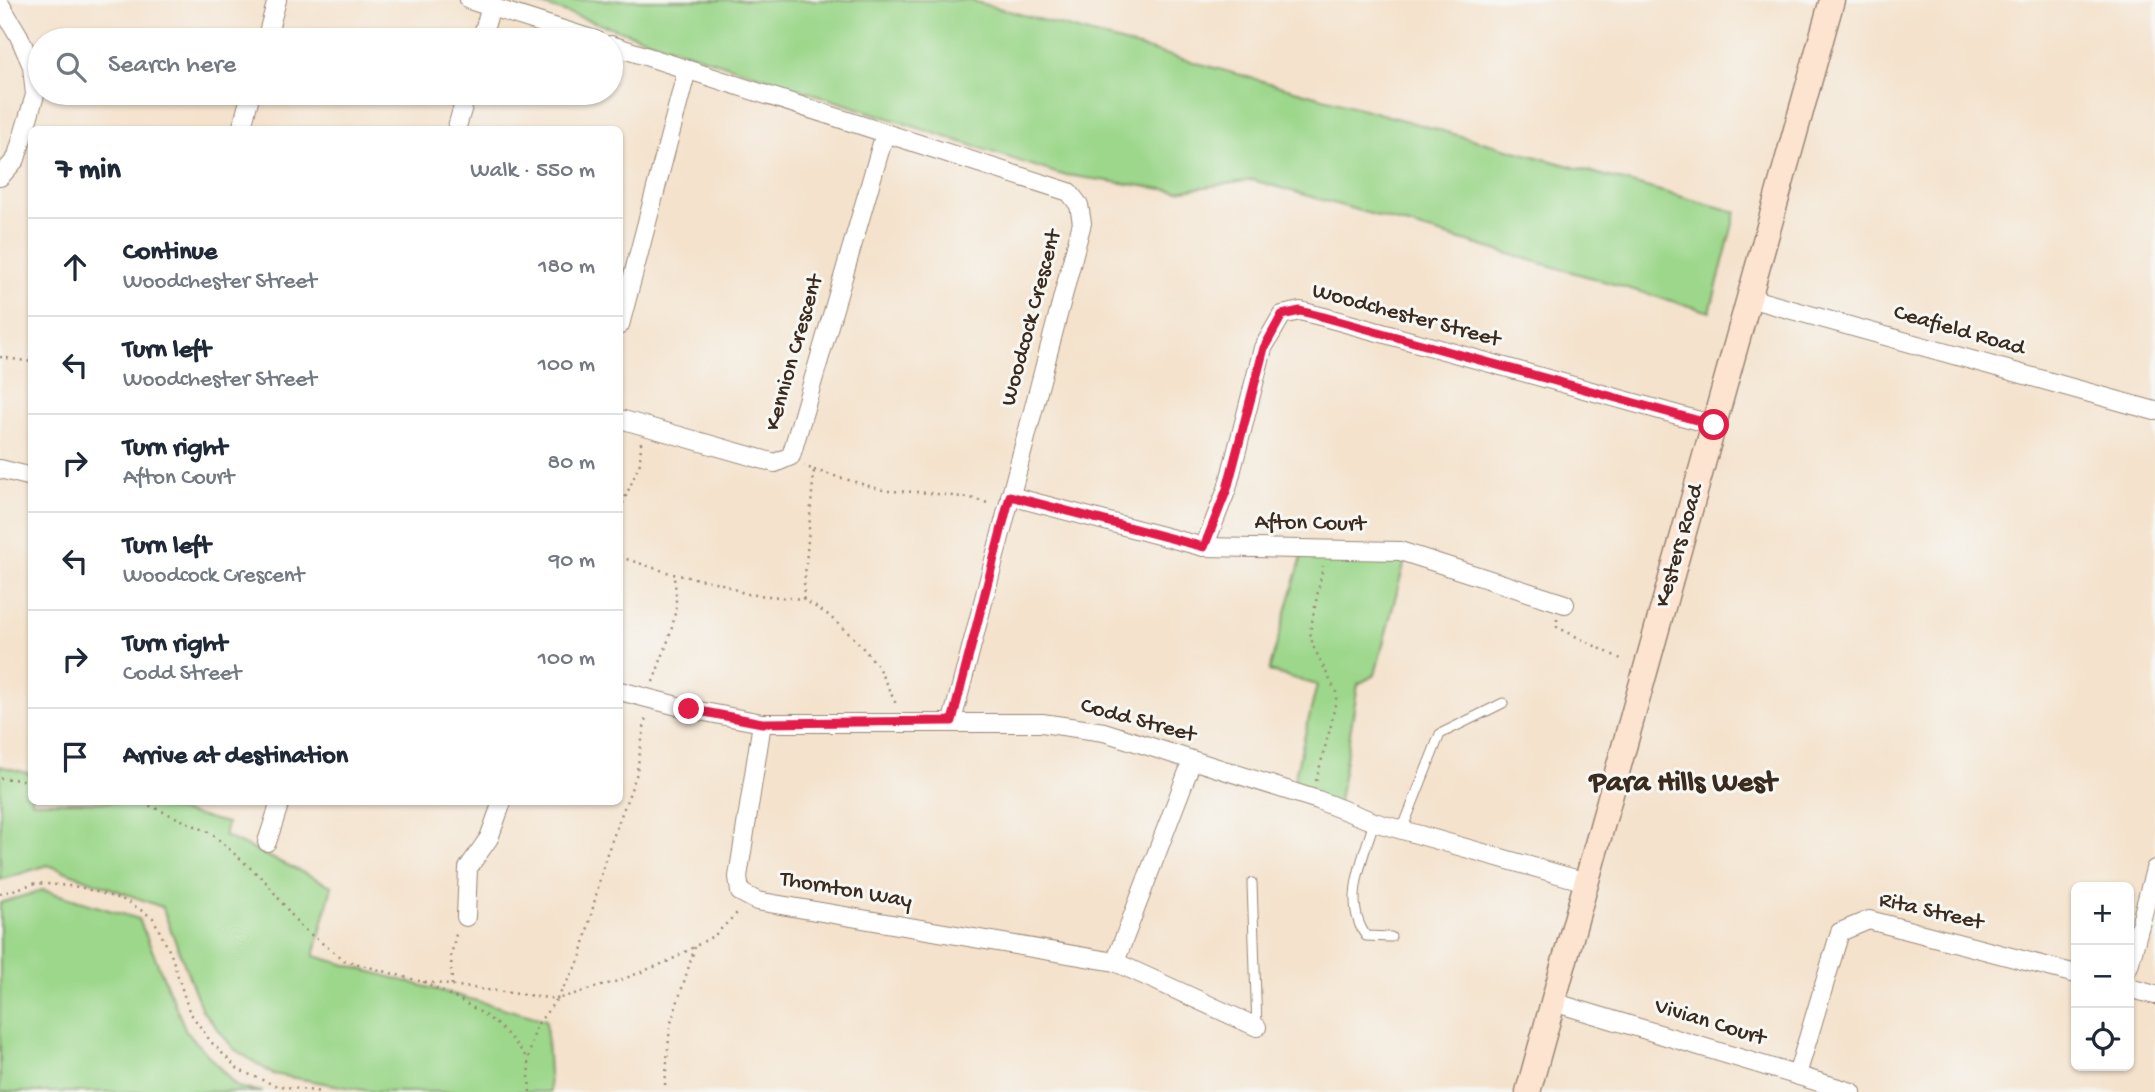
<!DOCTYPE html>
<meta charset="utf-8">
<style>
:root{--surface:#fff;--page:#f2f2f3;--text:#1f2937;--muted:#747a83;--line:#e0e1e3}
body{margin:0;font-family:"Gochi Hand",sans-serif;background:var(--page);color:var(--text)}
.controls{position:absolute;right:21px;bottom:21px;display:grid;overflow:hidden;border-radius:10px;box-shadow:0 2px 5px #0004}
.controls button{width:63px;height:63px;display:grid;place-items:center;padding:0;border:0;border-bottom:2px solid var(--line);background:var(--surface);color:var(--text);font:35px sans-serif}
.stop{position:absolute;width:21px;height:21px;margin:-16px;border:5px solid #e11d48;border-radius:50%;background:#fff}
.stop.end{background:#e11d48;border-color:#fff;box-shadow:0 2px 7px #0008}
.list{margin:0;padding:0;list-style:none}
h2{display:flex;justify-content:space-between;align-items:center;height:91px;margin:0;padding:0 28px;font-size:30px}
h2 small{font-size:23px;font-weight:400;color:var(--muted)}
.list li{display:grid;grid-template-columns:46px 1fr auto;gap:21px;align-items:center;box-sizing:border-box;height:98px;padding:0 28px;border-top:2px solid var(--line)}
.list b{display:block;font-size:26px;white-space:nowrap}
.list p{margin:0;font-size:23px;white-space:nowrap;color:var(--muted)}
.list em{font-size:23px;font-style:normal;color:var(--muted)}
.icon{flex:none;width:38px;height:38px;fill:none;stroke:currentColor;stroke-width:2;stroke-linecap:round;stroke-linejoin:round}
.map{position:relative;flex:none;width:2155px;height:1092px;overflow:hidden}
.search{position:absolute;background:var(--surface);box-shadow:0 2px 5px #0004;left:28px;top:28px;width:595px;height:77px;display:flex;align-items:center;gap:18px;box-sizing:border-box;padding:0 24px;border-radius:38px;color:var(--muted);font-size:26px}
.panel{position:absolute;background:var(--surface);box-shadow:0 2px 5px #0004;left:28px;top:126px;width:595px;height:679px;border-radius:10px}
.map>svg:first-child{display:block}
</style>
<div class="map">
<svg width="2155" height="1092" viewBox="0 0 2155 1092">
<rect width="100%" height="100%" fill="#f6f6f2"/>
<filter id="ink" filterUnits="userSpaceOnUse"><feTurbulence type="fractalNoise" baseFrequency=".0143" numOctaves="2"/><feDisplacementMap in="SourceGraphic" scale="14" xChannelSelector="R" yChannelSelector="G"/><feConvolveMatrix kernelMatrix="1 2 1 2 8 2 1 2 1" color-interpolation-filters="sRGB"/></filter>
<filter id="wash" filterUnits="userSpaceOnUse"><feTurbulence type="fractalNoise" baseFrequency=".00686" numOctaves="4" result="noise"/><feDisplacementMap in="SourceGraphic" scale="28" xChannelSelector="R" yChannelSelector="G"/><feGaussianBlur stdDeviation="1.57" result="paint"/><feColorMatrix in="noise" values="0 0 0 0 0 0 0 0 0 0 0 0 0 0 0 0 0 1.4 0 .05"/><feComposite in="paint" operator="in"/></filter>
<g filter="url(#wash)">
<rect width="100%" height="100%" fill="#f4e2cc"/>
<g fill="#9cd78b" stroke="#6c8054" stroke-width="2">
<polygon points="527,0 969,0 1736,212 1710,312 1253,180 1177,191 1059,174"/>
<polygon points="1304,549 1407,553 1375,675 1358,684 1338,808 1291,792 1317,685 1269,671"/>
<polygon points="0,766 31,774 32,802 141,802 227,823 224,836 332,886 314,956 546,1020 550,1092 374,1092 273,1074 234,1049 202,1010 162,907 48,865 0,880"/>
<polygon points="43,890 139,919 186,1031 237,1087 263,1092 0,1092 0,903"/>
</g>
</g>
<g filter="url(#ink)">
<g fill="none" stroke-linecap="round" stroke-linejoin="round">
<defs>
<g id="service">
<path d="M1374,822C1363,859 1342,902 1366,936L1391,937"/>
<polyline points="1402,830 1440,734 1503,703"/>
<polyline points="1252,883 1257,1027"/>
</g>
<g id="minor">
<polyline points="469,0 595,40"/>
<polyline points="0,4 19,36 32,66 35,95 16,159 0,177"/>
<polyline points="266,40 277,0"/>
<polyline points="481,40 491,7"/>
<polyline points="611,45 1069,192 1079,205 1082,223 952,721"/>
<polyline points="241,130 251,93"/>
<polyline points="456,130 467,93"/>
<polyline points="1749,298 2155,411"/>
<polyline points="620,325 687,70"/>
<polyline points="620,419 775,463 791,456 885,133"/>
<polyline points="0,469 32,477"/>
<polyline points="1010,496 1204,547 1400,551 1565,604"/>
<polyline points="1204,547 1227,489 1263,348 1282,315 1300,311 1324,317 1714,425"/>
<polyline points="620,691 689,709 762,723 1042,723 1104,732 1318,800 1374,822 1586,882"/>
<polyline points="762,723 738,877 740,892 757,901 1115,962 1257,1027"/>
<polyline points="267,842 280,802"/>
<polyline points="466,917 468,868 489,838 502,802"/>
<polyline points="1115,962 1192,761"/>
<polyline points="2129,966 2155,869"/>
<polyline points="2129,988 2155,995"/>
<polyline points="1553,1002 1852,1092"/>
<polyline points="1797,1075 1840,932 1869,920 2076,974"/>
</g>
<polyline id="secondary" points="1528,1092 1832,0"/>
</defs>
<use href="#service" stroke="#988675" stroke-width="11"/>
<use href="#minor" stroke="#988675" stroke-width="20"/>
<use href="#secondary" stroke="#988675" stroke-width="27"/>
<g stroke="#988675" stroke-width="2.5" stroke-dasharray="2 5" stroke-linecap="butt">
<polyline points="0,357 32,362"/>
<polyline points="814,470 886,491 919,492 971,498 991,504"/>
<polyline points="620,510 640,463 641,442"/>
<polyline points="620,557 673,574"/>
<polyline points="803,599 814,470 804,466"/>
<polyline points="1557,619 1557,627 1625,661"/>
<path d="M653,682C666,644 683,614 673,574L720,583L746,594L803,599L827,614L856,640L877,665L896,704"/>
<polyline points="0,778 32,781"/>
<polyline points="1316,781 1331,725 1337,694 1313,646 1310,632 1323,566"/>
<polyline points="136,802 146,804 211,833 265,881 301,927 344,960 419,981 557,999 580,959 606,856 636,776 646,716"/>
<polyline points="0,894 36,883 80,887 127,901 153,918 171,954 189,1011 211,1042 239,1070 274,1085 321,1092"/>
<path d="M423,982C468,1004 499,1017 528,1060"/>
<polyline points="452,985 451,955 457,930"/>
<polyline points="665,1085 670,1026 695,947"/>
<polyline points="530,1092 528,1060 536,1026 557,999 621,980 669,961 715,935 738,912"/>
</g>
<use href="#service" stroke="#fff" stroke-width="9"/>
<use href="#minor" stroke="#fff" stroke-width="18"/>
<use href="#secondary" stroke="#fde4d1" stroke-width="24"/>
</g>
</g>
<g fill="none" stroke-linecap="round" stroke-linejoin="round" filter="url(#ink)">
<polyline stroke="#e11d48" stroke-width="9" points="689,709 762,723 952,721 1010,496 1204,547 1227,489 1264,348 1282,315 1300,311 1324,317 1714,425"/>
</g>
<g text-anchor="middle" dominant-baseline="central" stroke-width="6" stroke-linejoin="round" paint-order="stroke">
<g font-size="23" fill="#3b2a1e" stroke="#f6f6f2">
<text transform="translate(1406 316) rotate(15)">Woodchester Street</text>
<text transform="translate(1032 318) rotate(-75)">Woodcock Crescent</text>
<text transform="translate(1959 331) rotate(16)">Ceafield Road</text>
<text transform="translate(795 353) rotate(-74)">Kennion Crescent</text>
<text transform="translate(1310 524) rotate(1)">Afton Court</text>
<text transform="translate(1680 546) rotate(-74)">Kesters Road</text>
<text transform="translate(1138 721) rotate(15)">Codd Street</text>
<text transform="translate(846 891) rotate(10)">Thornton Way</text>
<text transform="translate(1931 912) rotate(13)">Rita Street</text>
<text transform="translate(1710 1023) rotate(17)">Vivian Court</text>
</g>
<g font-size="30" font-weight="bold" fill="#3b2a1e" stroke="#f6f6f2">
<text x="1683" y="784">Para Hills West</text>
</g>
</g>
</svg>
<div class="controls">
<button>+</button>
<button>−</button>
<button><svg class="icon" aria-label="locate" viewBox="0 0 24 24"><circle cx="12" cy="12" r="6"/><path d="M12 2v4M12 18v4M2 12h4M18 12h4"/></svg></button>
</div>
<div class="stop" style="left:1714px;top:425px"></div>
<div class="stop end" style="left:689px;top:709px"></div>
<div class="search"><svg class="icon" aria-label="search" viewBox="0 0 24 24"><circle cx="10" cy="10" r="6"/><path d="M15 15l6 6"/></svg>Search here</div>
<section class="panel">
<h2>7 min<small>Walk · 550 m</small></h2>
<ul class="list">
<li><svg class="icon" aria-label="ahead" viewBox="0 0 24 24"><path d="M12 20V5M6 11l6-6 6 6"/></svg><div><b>Continue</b><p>Woodchester Street</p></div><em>180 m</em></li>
<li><svg class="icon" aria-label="left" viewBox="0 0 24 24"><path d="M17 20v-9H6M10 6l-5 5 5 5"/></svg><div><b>Turn left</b><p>Woodchester Street</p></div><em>100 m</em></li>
<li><svg class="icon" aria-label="right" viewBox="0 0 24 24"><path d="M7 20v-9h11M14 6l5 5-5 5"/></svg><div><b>Turn right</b><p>Afton Court</p></div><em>80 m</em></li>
<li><svg class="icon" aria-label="left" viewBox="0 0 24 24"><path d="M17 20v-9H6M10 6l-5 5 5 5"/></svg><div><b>Turn left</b><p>Woodcock Crescent</p></div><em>90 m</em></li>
<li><svg class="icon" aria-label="right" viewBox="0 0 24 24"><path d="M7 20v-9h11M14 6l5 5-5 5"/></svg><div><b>Turn right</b><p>Codd Street</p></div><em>100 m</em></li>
<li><svg class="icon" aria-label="arrive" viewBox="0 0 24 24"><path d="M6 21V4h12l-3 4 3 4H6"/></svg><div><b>Arrive at destination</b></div></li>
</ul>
</section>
</div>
